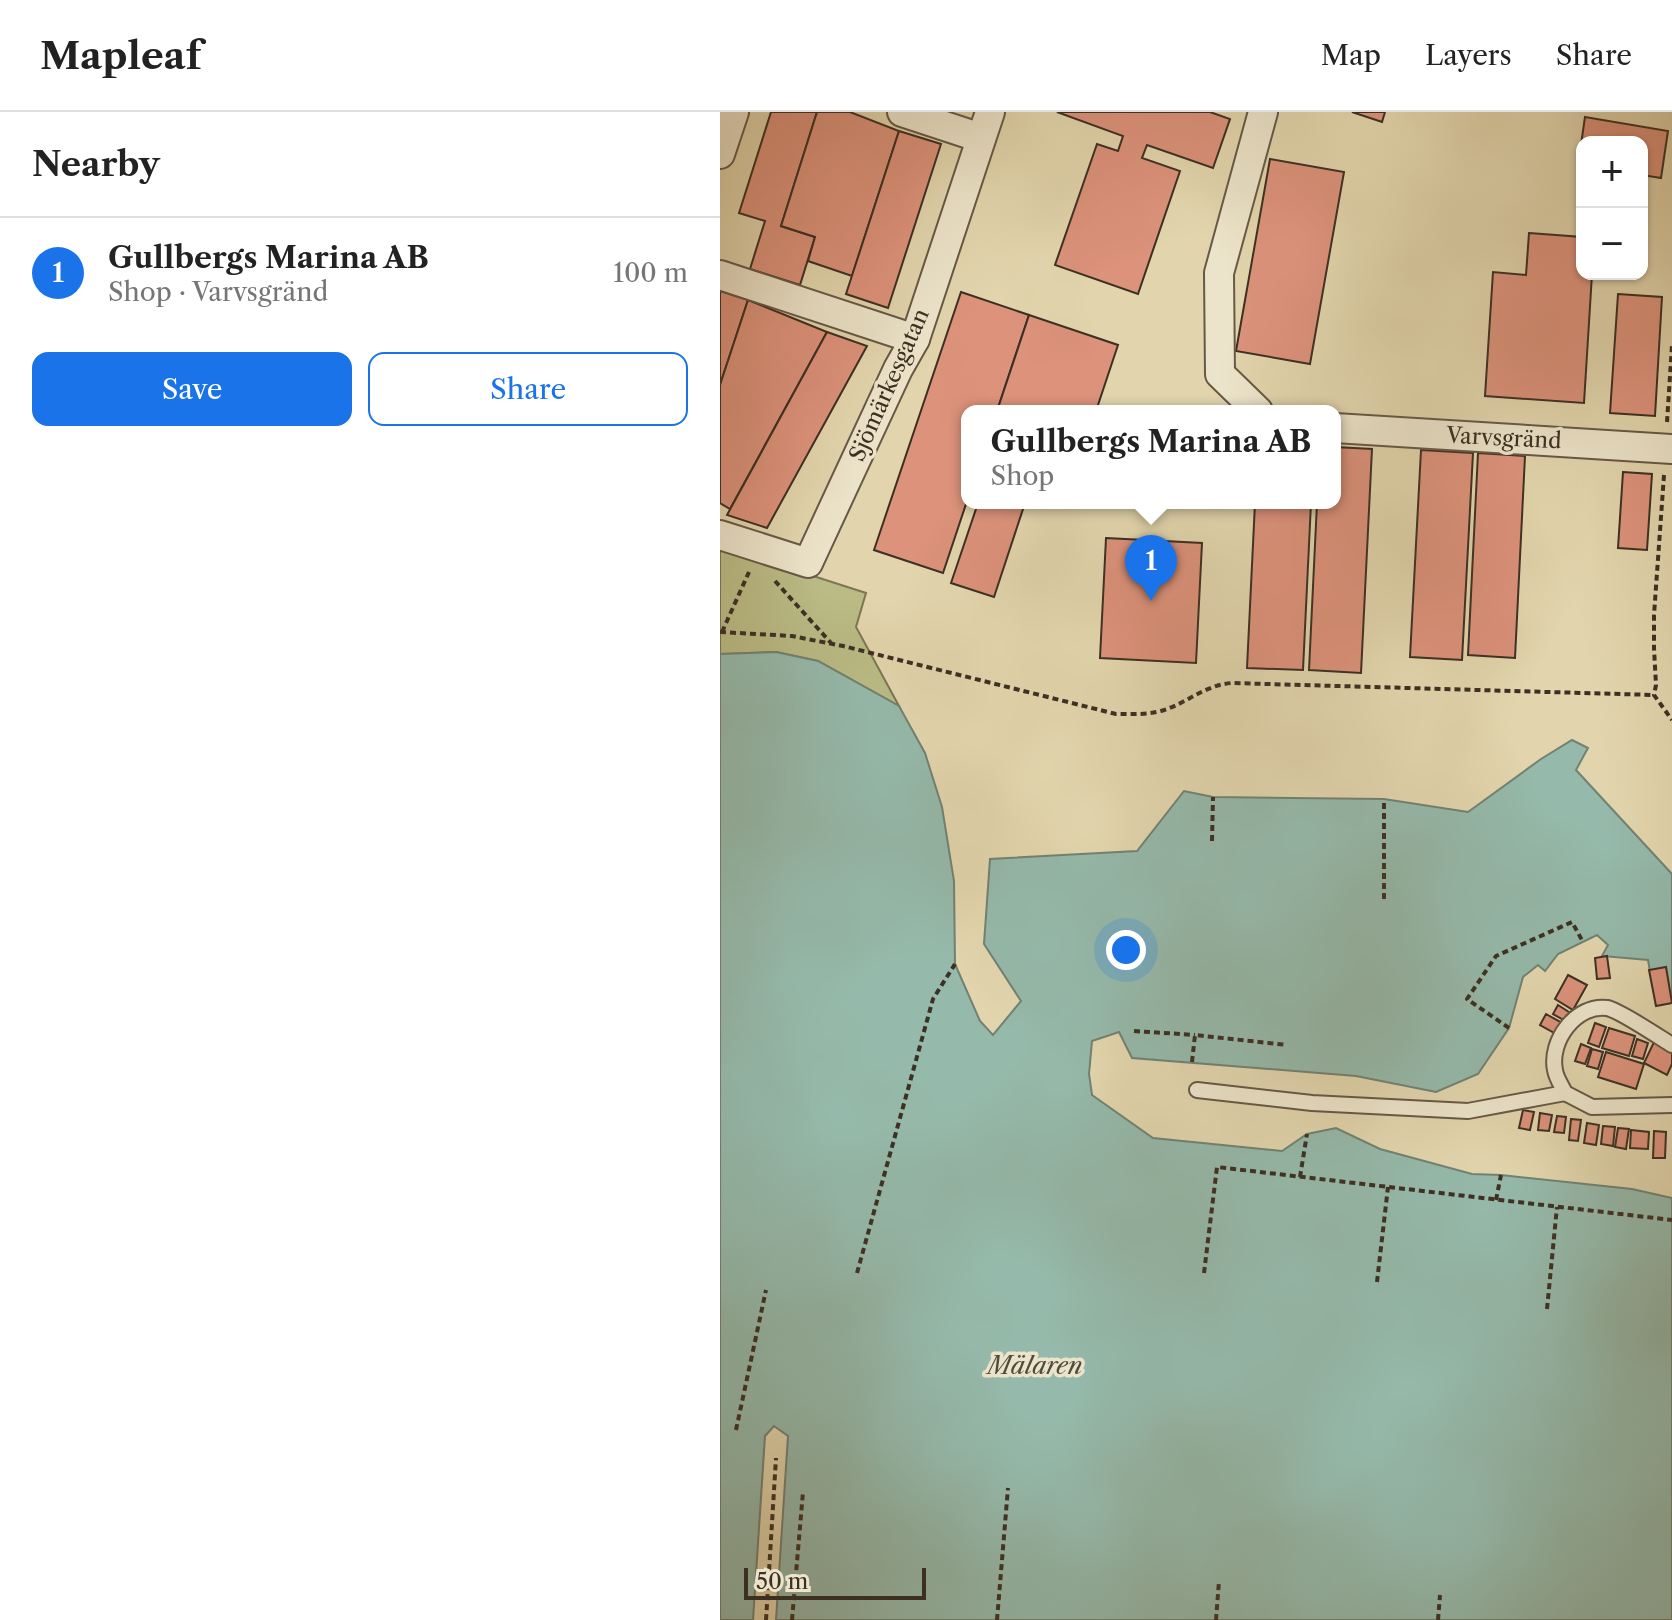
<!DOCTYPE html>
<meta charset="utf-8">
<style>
:root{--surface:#fff;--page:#f2f2f2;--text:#222;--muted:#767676;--line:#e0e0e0;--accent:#1a73e8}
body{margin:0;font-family:"Libre Caslon Text",serif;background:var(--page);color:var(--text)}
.controls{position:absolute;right:24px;top:24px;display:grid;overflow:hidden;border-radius:16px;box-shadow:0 2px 6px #0004}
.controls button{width:72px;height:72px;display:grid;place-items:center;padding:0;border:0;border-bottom:2px solid var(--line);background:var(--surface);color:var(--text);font:40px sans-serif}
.scale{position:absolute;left:24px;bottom:20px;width:182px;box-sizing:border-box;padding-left:8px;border:4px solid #3c3023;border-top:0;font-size:22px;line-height:28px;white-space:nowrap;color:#3c3023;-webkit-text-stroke:6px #ece4ca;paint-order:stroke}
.you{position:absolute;left:406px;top:838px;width:28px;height:28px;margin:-20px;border:6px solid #fff;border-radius:50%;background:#1a73e8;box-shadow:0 0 0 12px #1a73e833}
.badge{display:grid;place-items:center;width:52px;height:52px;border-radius:50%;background:var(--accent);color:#fff;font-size:26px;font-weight:700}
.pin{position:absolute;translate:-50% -66px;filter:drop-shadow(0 2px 4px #0008)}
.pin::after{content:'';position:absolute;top:42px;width:28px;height:24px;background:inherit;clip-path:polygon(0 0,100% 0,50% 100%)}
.popup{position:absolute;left:241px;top:293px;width:380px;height:104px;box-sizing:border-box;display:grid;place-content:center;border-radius:16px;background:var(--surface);filter:drop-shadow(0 2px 6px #0005);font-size:26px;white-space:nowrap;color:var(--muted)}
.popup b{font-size:30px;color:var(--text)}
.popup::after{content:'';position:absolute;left:50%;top:100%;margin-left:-16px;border:16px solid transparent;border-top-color:var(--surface)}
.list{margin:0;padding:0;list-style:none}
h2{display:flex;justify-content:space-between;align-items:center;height:104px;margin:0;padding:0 32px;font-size:34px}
h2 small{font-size:26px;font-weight:400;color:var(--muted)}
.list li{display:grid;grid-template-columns:52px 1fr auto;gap:24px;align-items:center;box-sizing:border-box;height:112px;padding:0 32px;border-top:2px solid var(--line)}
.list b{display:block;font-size:30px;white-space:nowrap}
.list p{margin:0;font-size:26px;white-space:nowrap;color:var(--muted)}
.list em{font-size:26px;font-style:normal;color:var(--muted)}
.actions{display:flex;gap:16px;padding:24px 32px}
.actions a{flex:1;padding:18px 0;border:2px solid var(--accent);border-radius:16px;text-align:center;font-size:28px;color:var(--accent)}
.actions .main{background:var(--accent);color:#fff}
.map{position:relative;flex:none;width:952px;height:1508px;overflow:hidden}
header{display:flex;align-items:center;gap:48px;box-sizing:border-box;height:112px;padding:0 40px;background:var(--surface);border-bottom:2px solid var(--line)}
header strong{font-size:38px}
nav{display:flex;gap:44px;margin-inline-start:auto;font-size:28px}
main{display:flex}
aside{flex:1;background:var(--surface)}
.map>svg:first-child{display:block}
</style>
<header>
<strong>Mapleaf</strong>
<nav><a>Map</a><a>Layers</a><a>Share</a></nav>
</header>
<main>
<aside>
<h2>Nearby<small></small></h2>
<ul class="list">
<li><span class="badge">1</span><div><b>Gullbergs Marina AB</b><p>Shop · Varvsgränd</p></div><em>100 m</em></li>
</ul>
<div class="actions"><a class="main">Save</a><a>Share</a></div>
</aside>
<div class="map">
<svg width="952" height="1508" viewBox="0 0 952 1508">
<rect width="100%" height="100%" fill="#e2d5ad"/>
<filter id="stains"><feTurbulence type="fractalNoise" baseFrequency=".0025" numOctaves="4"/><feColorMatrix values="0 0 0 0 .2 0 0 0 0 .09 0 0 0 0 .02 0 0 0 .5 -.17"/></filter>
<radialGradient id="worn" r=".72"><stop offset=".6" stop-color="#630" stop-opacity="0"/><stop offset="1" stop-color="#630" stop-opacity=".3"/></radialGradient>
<polygon fill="#babb85" stroke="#7b7654" stroke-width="2" points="0,434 146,481 136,515 179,594 98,549 56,540 0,542"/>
<polygon fill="#95b9aa" stroke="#718274" stroke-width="2" points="56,540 98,549 179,594 205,641 222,695 234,769 235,852 260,909 273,923 301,889 264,832 270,747 417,739 464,679 493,685 664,687 748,700 821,647 852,628 868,636 856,658 952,762 952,891 936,893 928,848 882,844 888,833 877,823 838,842 825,859 818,853 803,865 789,916 758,962 716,980 636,964 412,946 399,920 372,929 369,962 372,983 433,1026 562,1039 587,1022 616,1016 660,1037 752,1062 781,1063 912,1077 952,1086 952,1508 56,1508 68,1324 54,1314 45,1324 33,1508 0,1508 0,542"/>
<g fill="#dc927b" stroke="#3c3023" stroke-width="2">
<polygon points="51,0 97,0 61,114 95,125 80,173 30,157 45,109 19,101"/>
<polygon points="97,0 130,0 179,19 132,164 88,149 95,125 61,114"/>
<polygon points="337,0 490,0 510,7 493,56 427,33 422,46 460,59 418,182 335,153 377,32 398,39 403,24"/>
<polygon points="632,0 665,0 662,10"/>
<polygon points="865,5 948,19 941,66 922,63 922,30 862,30 862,54 858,53"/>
<polygon points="179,19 221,32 168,196 126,182"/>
<polygon points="550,47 624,60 590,252 516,239"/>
<polygon points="809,121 862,125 862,162 872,162 864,291 765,284 773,160 806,163"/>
<polygon points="0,179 28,188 0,273"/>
<polygon points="241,180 309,203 277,299 247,299 247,389 223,461 154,438"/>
<polygon points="898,182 942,185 935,304 890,301"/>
<polygon points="28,188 107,220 10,397 0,391 0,273"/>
<polygon points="309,203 398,233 376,299 277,299"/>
<polygon points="107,220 147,234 47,416 7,403"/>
<polygon points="615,335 652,337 641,561 589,558 597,391 615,391"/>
<polygon points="701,338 753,341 742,548 690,545"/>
<polygon points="758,341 805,344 795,546 748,543"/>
<polygon points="903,360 932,362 927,438 898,436"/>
<polygon points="258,391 305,391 274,485 231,471"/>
<polygon points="535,391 591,391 583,558 527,556"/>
<polygon points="386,426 482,431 476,551 380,546"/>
<polygon points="887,844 890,866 877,867 875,846"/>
<polygon points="946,855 952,891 936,894 929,858"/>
<polygon points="848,863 867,873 853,898 835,887"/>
<polygon points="838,893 852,902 847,910 833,902"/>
<polygon points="826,902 842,911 836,922 820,913"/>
<polygon points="875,911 886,915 879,935 868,931"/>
<polygon points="889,916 915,924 909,944 882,936"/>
<polygon points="917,927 928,931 923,947 912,944"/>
<polygon points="934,930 952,939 952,952 947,963 924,951"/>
<polygon points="861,932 871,936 865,952 855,949"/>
<polygon points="872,937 883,940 878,957 867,954"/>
<polygon points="886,940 924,952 916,977 878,965"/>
<polygon points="803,998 814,1000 810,1018 799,1016"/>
<polygon points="820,1001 832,1003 829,1019 818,1018"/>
<polygon points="837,1004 846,1005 844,1021 834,1020"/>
<polygon points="851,1007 861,1008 858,1029 849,1028"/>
<polygon points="867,1011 879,1013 876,1033 864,1031"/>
<polygon points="883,1014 895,1015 893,1034 881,1032"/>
<polygon points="898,1016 909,1017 906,1037 895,1035"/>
<polygon points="911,1018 929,1020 928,1037 910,1036"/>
<polygon points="934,1019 946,1020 945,1046 933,1046"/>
</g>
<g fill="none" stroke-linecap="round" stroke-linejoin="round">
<defs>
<g id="service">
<path d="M952,933C939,925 899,898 887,896C856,892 829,929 835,958C836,966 842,974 845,981L872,995L952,993"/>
<polyline points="477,978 592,991 748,999 845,981"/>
</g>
<g id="minor">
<polyline points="182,0 261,26"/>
<polyline points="0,42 14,0"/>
<polyline points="0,163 195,227"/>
<polyline points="538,299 500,262 499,161 543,0"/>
<polyline points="615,316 952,337"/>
<polyline points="0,423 88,451 178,257 195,227 270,0"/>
</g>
</defs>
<use href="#service" stroke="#665946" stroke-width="18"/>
<use href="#minor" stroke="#665946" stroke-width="32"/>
<g stroke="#3c3023" stroke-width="4" stroke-dasharray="6 4" stroke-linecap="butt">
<polyline points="947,310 952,233"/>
<polyline points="944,363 934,503 934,536 936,573 934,583 952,608"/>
<polyline points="55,469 111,531"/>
<path d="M0,520L72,524L123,534L396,602C411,602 426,603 441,599C466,592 484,573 512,571L934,583"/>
<polyline points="2,520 29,460"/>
<polyline points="492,729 493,685"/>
<polyline points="664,787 664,687"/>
<polyline points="789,916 747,887 776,844 852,810 863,830"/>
<polyline points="414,919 475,923"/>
<polyline points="472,950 475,923 567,933"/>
<polyline points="580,1065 587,1022"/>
<polyline points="776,1088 781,1063"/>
<polyline points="137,1161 213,887 235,852"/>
<polyline points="484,1161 497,1055 952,1108"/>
<polyline points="657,1170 668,1075"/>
<polyline points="827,1197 837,1095"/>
<polyline points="16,1318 46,1178"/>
<polyline points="46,1508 56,1346"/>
<polyline points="72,1508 83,1380"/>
<polyline points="277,1508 288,1376"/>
<polyline points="496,1508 499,1469"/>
<polyline points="718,1508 720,1483"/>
</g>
<use href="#service" stroke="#ece4ca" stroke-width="14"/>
<use href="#minor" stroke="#ece4ca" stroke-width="28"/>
</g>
<g text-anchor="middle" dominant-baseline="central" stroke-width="7" stroke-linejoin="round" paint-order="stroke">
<g font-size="22" fill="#3c3023" stroke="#ece4ca">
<text transform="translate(169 273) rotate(-66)">Sjömärkesgatan</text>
<text transform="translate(784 326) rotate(3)">Varvsgränd</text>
</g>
<g font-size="24" font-style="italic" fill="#4e4b3e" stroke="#ece4ca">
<text x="315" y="1253">Mälaren</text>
</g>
</g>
<rect width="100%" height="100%" filter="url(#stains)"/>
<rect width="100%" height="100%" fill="url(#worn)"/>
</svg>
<div class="controls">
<button>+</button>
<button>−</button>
</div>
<div class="scale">50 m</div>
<div class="you"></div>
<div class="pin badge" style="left:431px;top:489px">1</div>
<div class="popup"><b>Gullbergs Marina AB</b>Shop</div>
</div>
</main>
